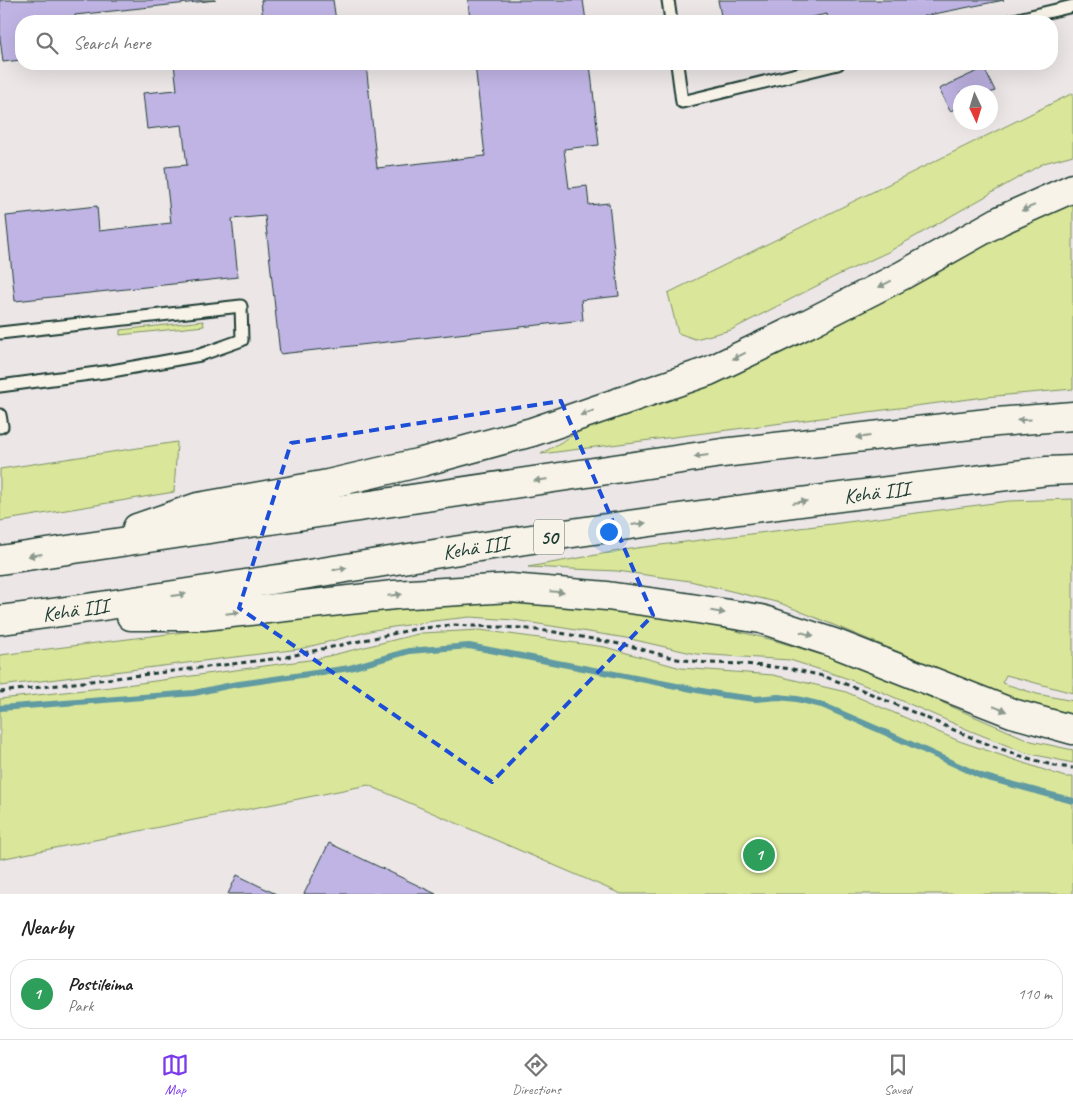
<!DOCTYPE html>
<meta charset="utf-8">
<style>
:root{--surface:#fff;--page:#f6f6f6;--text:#222;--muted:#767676;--line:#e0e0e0;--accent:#7c3aed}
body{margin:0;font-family:Caveat,sans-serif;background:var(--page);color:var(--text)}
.compass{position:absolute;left:953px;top:85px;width:45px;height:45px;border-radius:50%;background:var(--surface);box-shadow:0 5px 20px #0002;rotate:176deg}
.you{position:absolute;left:608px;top:531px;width:18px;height:18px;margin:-12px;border:4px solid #fff;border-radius:50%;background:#1a73e8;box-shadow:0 0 0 8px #1a73e833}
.badge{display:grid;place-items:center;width:32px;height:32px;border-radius:50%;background:var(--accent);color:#fff;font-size:16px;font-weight:700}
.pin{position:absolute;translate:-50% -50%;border:2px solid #fff;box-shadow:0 1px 5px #0006}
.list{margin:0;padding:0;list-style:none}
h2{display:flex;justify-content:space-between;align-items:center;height:65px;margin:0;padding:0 20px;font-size:21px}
h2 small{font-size:16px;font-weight:400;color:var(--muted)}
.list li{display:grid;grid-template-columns:32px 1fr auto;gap:15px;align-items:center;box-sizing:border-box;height:70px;margin:0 10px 10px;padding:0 10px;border:1px solid var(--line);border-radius:20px}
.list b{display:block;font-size:19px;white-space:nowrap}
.list p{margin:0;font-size:16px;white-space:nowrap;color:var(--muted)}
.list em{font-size:16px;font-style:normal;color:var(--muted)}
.icon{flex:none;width:28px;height:28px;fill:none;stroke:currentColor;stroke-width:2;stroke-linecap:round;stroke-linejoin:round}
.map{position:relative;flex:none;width:1073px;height:894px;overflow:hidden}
.search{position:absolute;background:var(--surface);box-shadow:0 5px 20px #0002;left:15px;right:15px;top:15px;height:55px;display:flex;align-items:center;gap:12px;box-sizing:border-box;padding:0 18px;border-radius:20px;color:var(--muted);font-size:19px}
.sheet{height:145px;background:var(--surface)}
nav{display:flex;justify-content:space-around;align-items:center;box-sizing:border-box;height:70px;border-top:1px solid var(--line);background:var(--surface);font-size:14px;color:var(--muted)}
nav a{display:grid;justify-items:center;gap:2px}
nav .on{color:var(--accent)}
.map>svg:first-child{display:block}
</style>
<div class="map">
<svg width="1073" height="894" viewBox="0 0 1073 894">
<rect width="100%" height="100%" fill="#ece6e7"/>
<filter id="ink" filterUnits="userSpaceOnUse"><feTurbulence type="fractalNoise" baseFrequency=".02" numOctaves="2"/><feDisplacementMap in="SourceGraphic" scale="10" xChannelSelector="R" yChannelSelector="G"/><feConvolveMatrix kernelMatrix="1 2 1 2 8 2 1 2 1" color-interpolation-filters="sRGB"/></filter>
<g filter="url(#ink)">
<g fill="#dae699" stroke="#7c9266">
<polygon points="1073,93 1073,155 1044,163 888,252 834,277 731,330 695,339 678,333 668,293"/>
<polygon points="1073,201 1073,389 985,397 541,454 578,432 619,415 1039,215"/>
<polygon points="203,321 204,326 120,335 120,330"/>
<polygon points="177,442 174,492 0,521 0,469"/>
<polygon points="1073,499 1073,693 1006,675 1002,683 1037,694 1073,701 1073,718 1018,701 780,603 690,581 617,571 528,567 636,548 832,524 1009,501"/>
<polygon points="514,602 592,607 679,617 773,640 835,659 897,683 1031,741 1073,750 1073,763 1026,753 971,731 882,692 843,677 790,660 696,654 626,638 514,620 470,617 433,621 374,630 300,649 0,686 0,655 328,614"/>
<polygon points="480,630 605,647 681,668 773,675 846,692 959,741 1065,777 1073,777 1073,894 621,894 368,785 0,859 0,699 111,687 316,659 422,633"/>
</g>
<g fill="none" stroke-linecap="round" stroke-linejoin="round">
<polyline stroke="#609aa2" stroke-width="6" points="0,708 194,693 232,685 350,668 409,651 469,646 723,695 755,699 778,697 797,699 822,705 882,731 981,776 1073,801"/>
</g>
<g fill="#c0b4e5" stroke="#1f3d34">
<polygon points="0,0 216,0 75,15 75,21 21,21 21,60 3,62 0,38"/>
<polygon points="261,0 333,0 336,21 263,21"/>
<polygon points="468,0 583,0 586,21 470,21"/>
<polygon points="718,0 1004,0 899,21 828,21 827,14 793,21 722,21"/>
<polygon points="174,64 366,64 377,168 485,156 475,64 590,64 599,145 564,149 569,188 587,186 589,205 609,203 619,296 581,300 583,320 280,354 265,216 232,219 238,277 15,301 6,216 97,206 99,231 171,223 165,167 187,165 182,125 147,129 143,93 177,90"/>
<polygon points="984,68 995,91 990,93 960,92 960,107 950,111 939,89"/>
<polygon points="329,843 436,894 304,894"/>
<polygon points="237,875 276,894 228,894"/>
</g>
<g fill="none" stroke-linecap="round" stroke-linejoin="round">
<defs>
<g id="lane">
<polyline points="668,0 671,21"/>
<polyline points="1010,21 1073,6"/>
<polyline points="677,64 682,102 838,64"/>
<polyline points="0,333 241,306 242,340 200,355 112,371 0,386"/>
<polyline points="0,415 2,426 0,427"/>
</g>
<g id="highway">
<polyline points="137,528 198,507 328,484 422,462 532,432 709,371 809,323 903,275 1001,220 1073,188"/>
<polyline points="0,560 722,453 997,422 1073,416"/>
<polyline points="131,616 204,616 394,595 510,588 607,596 672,605 761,619 834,643 1012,713 1073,730"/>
<path id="s1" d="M0,620C167,599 333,569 499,544C681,516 864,494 1047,471L1073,470"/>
</g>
</defs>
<use href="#lane" stroke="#1f3d34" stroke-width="15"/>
<use href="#highway" stroke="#1f3d34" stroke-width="31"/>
<polyline stroke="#1f3d34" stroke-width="3" stroke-dasharray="5 4" stroke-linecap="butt" points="0,692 281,658 415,629 451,625 520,628 555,632 630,646 677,659 708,663 744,664 792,669 823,676 862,690 982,742 1021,756 1055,766 1073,768"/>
<use href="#lane" stroke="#f7f3e8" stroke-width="11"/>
<use href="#highway" stroke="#f7f3e8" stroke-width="28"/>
</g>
<defs><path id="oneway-solid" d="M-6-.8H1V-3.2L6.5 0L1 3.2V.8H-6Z" transform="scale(1.25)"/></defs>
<g fill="#8b988e">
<use href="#oneway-solid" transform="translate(1028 208) rotate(157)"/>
<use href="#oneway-solid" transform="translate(885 284) rotate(153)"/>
<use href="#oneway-solid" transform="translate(739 356) rotate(154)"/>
<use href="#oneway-solid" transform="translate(587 413) rotate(161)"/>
<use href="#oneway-solid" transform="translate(1024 420) rotate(176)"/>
<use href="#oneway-solid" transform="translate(863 437) rotate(173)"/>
<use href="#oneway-solid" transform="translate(701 456) rotate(172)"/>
<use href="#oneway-solid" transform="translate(541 480) rotate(172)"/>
<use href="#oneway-solid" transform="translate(800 502) rotate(-7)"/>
<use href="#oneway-solid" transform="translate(639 524) rotate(-8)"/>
<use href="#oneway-solid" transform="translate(35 555) rotate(172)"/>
<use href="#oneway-solid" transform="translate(340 569) rotate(-9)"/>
<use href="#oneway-solid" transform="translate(557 592) rotate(5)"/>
<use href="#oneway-solid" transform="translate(179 595) rotate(-8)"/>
<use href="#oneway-solid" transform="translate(395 595) rotate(-5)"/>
<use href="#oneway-solid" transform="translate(718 612) rotate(9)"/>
<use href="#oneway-solid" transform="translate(233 613) rotate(-6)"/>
<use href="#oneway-solid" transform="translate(807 634) rotate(18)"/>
<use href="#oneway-solid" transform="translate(1000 709) rotate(22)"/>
</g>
</g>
<path fill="none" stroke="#1d4ed8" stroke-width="4" stroke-dasharray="10 6" stroke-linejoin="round" d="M561,401L653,615L492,782L239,608L291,443Z"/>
<g text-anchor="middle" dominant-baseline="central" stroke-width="4.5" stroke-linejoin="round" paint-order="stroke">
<rect fill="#f7f3e8" stroke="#60746a" stroke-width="1" x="534" y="519.5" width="30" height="35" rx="4"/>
<g font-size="20" font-weight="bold" fill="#1f3d34">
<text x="549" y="537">50</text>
</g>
<g font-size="21" fill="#1f3d34" stroke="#f7f3e8">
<text stroke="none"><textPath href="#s1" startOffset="886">Kehä III</textPath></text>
<text stroke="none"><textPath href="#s1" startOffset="481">Kehä III</textPath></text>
<text stroke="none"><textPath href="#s1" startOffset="76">Kehä III</textPath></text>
</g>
</g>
</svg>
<svg class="compass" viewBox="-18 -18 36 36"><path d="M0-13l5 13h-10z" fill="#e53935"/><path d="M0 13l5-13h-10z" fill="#767676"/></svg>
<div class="you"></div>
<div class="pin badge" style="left:759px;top:855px;background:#2e9e5b">1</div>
<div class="search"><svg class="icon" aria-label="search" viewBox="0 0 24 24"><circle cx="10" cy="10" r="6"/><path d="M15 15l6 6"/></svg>Search here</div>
</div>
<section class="sheet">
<h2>Nearby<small></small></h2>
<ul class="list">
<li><span class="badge" style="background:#2e9e5b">1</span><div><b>Postileima</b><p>Park</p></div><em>110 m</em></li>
</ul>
</section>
<nav>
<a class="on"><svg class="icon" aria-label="map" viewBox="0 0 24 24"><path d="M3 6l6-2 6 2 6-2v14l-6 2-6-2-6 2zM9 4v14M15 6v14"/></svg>Map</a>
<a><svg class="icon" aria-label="directions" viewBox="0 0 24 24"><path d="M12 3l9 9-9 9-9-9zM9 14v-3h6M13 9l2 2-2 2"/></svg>Directions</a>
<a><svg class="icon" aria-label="saved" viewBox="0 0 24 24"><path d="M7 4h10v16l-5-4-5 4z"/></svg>Saved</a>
</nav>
